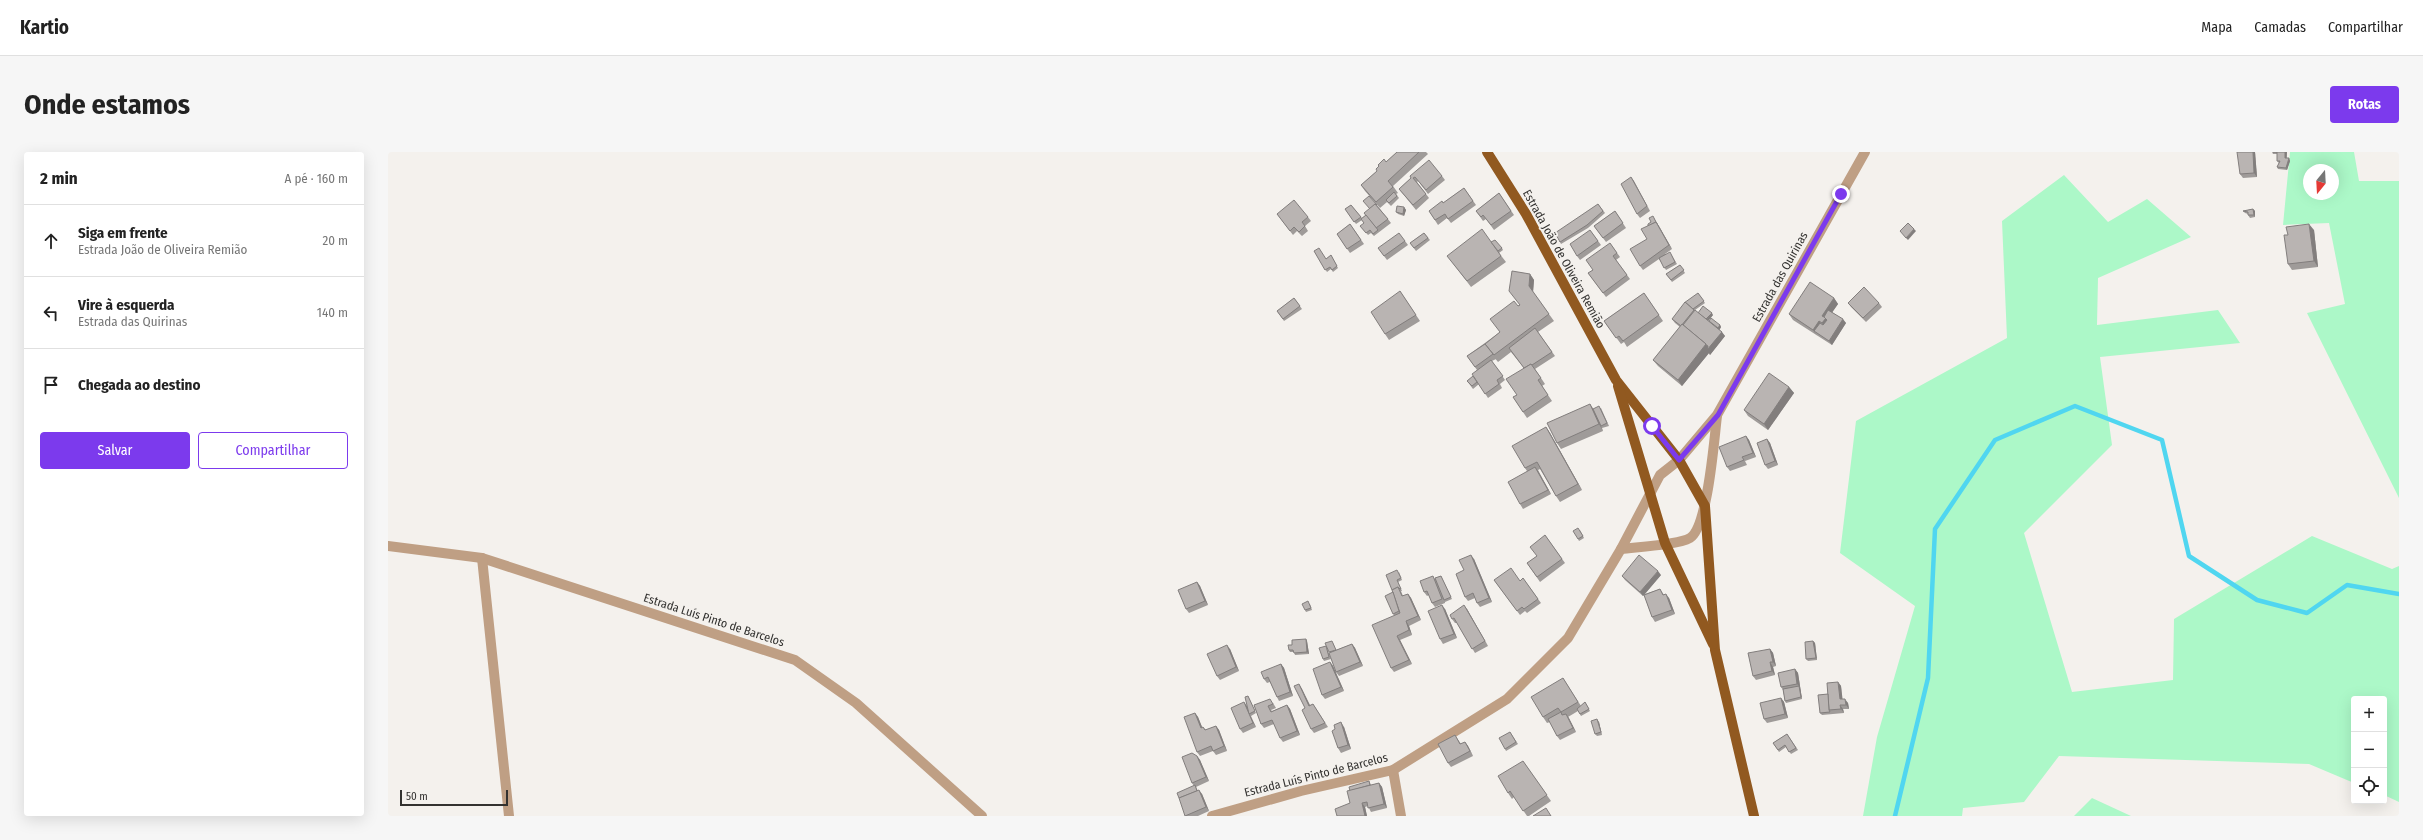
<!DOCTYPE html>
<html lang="pt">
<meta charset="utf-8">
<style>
:root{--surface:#fff;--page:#f6f6f6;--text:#222;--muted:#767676;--line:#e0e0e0;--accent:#7c3aed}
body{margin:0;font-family:"Fira Sans Condensed",sans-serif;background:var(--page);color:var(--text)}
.controls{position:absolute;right:12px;bottom:12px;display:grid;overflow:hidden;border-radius:4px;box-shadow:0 4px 16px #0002}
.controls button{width:36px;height:36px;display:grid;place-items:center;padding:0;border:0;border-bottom:1px solid var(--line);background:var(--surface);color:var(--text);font:20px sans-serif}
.compass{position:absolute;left:1915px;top:12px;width:36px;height:36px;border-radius:50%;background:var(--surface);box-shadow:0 4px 16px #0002;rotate:198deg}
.scale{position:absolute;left:12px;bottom:10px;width:108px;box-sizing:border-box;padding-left:4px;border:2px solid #333230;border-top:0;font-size:11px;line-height:14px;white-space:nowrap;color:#333230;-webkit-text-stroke:3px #f4f1ed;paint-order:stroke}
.stop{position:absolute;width:12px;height:12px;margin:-9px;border:3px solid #7c3aed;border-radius:50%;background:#fff}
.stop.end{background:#7c3aed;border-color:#fff;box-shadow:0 1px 4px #0008}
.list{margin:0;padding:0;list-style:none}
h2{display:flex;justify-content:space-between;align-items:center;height:52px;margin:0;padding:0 16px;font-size:17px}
h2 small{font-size:13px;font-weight:400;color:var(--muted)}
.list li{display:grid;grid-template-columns:26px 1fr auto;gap:12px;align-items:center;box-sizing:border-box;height:72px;padding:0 16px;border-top:1px solid var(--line)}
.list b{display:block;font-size:15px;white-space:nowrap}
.list p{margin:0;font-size:13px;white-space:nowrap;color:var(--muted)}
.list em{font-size:13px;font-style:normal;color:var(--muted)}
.actions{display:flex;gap:8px;padding:12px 16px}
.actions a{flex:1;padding:9px 0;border:1px solid var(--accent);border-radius:4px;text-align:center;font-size:14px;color:var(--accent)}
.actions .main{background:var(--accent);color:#fff}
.icon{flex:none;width:22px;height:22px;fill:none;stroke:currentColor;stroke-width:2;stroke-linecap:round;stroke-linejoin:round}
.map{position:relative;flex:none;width:2011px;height:664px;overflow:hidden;border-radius:4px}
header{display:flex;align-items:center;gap:24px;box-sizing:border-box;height:56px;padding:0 20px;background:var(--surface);border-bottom:1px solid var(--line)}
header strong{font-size:19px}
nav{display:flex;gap:22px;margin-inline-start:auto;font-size:14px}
.intro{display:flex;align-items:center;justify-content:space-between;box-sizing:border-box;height:96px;padding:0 24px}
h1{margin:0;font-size:28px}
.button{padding:10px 18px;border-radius:4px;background:var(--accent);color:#fff;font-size:14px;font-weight:700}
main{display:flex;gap:24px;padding:0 24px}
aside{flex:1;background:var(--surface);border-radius:4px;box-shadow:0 4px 16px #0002}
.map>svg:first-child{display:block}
</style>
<header>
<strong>Kartio</strong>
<nav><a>Mapa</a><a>Camadas</a><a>Compartilhar</a></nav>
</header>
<div class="intro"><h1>Onde estamos</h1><a class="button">Rotas</a></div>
<main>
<aside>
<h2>2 min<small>A pé · 160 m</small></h2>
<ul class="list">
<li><svg class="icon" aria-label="ahead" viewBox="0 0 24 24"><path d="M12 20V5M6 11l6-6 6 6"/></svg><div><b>Siga em frente</b><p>Estrada João de Oliveira Remião</p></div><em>20 m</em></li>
<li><svg class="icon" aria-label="left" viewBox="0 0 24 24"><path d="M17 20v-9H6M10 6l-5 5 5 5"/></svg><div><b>Vire à esquerda</b><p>Estrada das Quirinas</p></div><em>140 m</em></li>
<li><svg class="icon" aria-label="arrive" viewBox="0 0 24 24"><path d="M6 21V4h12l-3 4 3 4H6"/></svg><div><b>Chegada ao destino</b></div></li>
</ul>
<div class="actions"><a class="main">Salvar</a><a>Compartilhar</a></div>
</aside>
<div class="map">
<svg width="2011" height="664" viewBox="0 0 2011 664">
<rect width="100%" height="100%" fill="#f4f1ed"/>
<g fill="#acf8c8" fill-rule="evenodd">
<path d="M1902,0H1966L1971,29H2011V346L1919,161L1957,152L1941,71L1895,73ZM1921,18H1945V42H1921Z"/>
<polygon points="1676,23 1720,70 1759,47 1803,85 1710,126 1709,173 1830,158 1852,191 1712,205 1724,293 1636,381 1684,540 1785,528 1786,467 1924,384 2004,417 2011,414 2011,650 1996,643 1996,547 1966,547 1966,631 1921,612 1671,604 1636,650 1575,656 1574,664 1475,664 1489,585 1527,454 1452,401 1468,269 1619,186 1614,69"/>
<polygon points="1704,646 1743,664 1686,664"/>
</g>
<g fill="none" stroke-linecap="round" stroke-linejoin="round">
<polyline stroke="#50d6f0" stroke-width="4.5" points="1507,664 1540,526 1547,377 1607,288 1687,254 1774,288 1801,404 1869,448 1919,461 1959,433 2011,442"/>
<g stroke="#bf9f84" stroke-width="10">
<polyline points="0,394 94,406 407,508 468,551 594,664"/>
<path d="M1233,397C1248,395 1290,393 1302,386C1320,375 1326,288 1329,264"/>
<polyline points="94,406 121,664"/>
<polyline points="1005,618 1013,664"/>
<polyline points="824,664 913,639 1005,618 1119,547 1180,486 1233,397 1272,323 1291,308 1329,263 1477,0"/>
</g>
<g stroke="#915920" stroke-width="10">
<polyline points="1099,0 1138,62 1228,228 1291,308 1317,354 1327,498 1366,664"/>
<polyline points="1230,234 1277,391 1325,492"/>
</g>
</g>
<g fill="#9f9b99">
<polygon points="1009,0 1038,0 1040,2 1005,34 1010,41 1008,42 1011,46 1003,54 999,50 992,56 977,39 973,33 989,19 991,14 990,13 998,10"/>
<polygon points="1867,0 1869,25 1855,26 1852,22"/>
<polygon points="1884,0 1899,0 1899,6 1901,6 1902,9 1899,18 1890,17 1889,15 1891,11 1889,9 1889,2 1885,2"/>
<polygon points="1022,24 1054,24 1057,28 1040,42 1030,29 1029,30 1041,46 1028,58 1011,37 1023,26"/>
<polygon points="1243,25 1262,59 1252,66 1249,62"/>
<polygon points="1076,36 1088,53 1063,71 1059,66 1050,73 1041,59 1055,51"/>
<polygon points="1111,41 1126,63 1106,78 1098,67 1095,69 1088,59"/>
<polygon points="1210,52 1217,61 1200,76 1173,92 1172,90"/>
<polygon points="963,53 974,66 978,63 981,57 989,53 1003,71 986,84 983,81 980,83 974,76 976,71 974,68 968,72 957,57"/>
<polygon points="1016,55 1018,58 1016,64 1010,62 1008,60"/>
<polygon points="1865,57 1867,59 1867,65 1862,66 1860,63 1860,62 1857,61 1855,59"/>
<polygon points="1227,59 1238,76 1218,90 1206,74"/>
<polygon points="889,62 920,65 923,69 917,74 920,79 914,84 909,79 905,83"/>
<polygon points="1266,66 1284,97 1277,102 1283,102 1289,112 1278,118 1271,107 1255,118 1252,114 1259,87 1260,74"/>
<polygon points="962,72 976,92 962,101 949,82"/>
<polygon points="1202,78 1213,93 1192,108 1189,104"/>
<polygon points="1926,78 1930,115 1904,118 1900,112 1900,83"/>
<polygon points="1036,81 1042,88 1028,99 1022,91"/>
<polygon points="1017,89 1020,93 999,108 990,96"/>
<polygon points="1222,91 1232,105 1228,108 1242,127 1218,145 1200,121 1205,118"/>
<polygon points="1114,96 1115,98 1111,101 1118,110 1083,135 1064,110"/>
<polygon points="926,99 938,107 943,103 950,116 945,120 943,117 939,120"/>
<polygon points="1292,113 1297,121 1284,130 1278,122"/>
<polygon points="1142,122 1146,128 1145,140 1166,169 1150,180 1167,204 1147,217 1157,232 1154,234 1164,249 1139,266 1125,245 1129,243 1136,216 1123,200 1110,210 1106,205 1108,207 1104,209 1117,228 1112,232 1114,236 1100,246 1091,232 1085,237 1079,229 1085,224 1089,218 1079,204 1112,180 1130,154 1131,153"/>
<polygon points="1012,139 1032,169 1001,188 997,182"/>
<polygon points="1256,141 1275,169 1239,195 1236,190 1233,192 1216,169"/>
<polygon points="1310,141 1317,151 1307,158 1310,161 1325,163 1320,169 1332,173 1333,175 1331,178 1337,184 1322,203 1321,201 1294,234 1270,214 1265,208 1292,175 1287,171 1284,167"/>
<polygon points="906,146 914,157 896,169 889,159"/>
<polygon points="1446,146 1450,152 1444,160 1458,171 1444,193 1405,168 1401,162"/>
<polygon points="1460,151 1491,151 1494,155 1478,170 1463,155"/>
<polygon points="1401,235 1406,241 1380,278 1360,264 1356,258"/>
<polygon points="1202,252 1205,257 1213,256 1221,274 1214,276 1215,279 1173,297 1169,291"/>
<polygon points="1158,275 1162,281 1194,338 1172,350 1168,344 1152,317 1150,318 1163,342 1135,357 1132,352 1139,319 1137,316"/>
<polygon points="1358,284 1361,288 1368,305 1357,309 1359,313 1342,319 1339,315"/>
<polygon points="1379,287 1382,291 1390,313 1380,317 1377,313"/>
<polygon points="1192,378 1196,386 1191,389 1190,387"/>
<polygon points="1157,383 1177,411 1152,430 1139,411 1149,404"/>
<polygon points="1086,407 1104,450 1092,455 1089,451 1087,446 1080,449 1077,445"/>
<polygon points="1011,420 1014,428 1010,430 1014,439 1013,439 1015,444 1020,442 1023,446 1033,468 1021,474 1024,483 1012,488 1024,512 1006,520 1003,516 1006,463 1005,462 1005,440"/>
<polygon points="1273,423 1257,442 1272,437 1276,443 1281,446 1287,462 1267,470 1264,465 1256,443 1255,444 1237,428 1234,424"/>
<polygon points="1053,424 1064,447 1057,450 1057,451 1047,455 1044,451 1041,443 1039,444 1036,440 1047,426"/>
<polygon points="1135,426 1153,451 1139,461 1137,459 1132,463 1106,428 1132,429"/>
<polygon points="809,430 812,434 820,453 801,461 798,457"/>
<polygon points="922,452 924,458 918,460 917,458"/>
<polygon points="1057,457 1069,486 1055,492 1052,487"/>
<polygon points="1079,457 1100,494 1087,501 1069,471 1067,471 1064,467"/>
<polygon points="918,487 919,489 921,502 907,503 906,500 902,500 901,498 904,493"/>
<polygon points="1425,489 1427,491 1429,508 1420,509 1418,507"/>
<polygon points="945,491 948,498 964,492 967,496 975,514 951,524 948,520 942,501"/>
<polygon points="939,496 943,507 936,509 935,507"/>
<polygon points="842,497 851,519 832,528 829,524"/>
<polygon points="1382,497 1385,501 1388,514 1385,515 1387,523 1368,528 1365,524"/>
<polygon points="942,510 945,514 956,539 937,547 934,543"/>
<polygon points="893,512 896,516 905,544 891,549 889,545 882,530 879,531 876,527"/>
<polygon points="1407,517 1410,521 1414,547 1398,551 1397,549 1395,538 1393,535"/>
<polygon points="1175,526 1193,554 1197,550 1202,559 1193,564 1190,559 1180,565 1188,580 1172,588 1169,584 1162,570 1159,571 1155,565"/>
<polygon points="1450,530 1453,534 1454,547 1460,551 1461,557 1455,557 1456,561 1434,563 1432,561 1440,542"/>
<polygon points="911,532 914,537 922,553 925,552 940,575 926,581 923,577"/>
<polygon points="860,544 868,561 863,564 868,575 855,581 852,577 856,550 860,557"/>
<polygon points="1393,546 1396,550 1400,566 1379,571 1376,567"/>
<polygon points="885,551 888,556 883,558 884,559 899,553 902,557 912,583 895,590 892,586 886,572 876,576 873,572 866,553"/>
<polygon points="807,561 810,565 814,575 815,575 818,578 828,574 831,578 839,599 828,603 825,599 812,604 809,600"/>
<polygon points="1211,570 1214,583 1209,584 1207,582"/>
<polygon points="956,575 963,597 953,601 950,596 947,577"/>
<polygon points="1122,580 1130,592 1118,599 1117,597"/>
<polygon points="1399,582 1410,598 1403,602 1398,595 1391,600 1385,591"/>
<polygon points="1067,583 1073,592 1077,590 1080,594 1085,604 1063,615 1060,611"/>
<polygon points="809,604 812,608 821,629 808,635 810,639 814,642 821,659 810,664 797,664 806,634 804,631"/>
<polygon points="1135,609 1163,649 1141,664 1139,664 1126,645 1124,647 1120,641"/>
<polygon points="981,629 983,633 991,631 994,635 999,656 983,660 980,654 977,655 979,664 949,664 962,651 962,639"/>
</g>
<g fill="#827e7d">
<polygon points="1865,0 1867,0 1869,25 1866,21"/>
<polygon points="1897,0 1899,0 1898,8 1897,6"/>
<polygon points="1901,6 1902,9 1899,18 1898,16"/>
<polygon points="1243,25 1246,29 1262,59 1259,54"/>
<polygon points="1016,55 1018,58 1016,64 1015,62"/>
<polygon points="1865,57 1867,59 1867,65 1866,63"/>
<polygon points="1268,70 1271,74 1284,97 1281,93"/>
<polygon points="1921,72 1926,78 1930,115 1926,109"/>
<polygon points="1526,77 1528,79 1520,88 1518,86"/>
<polygon points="1142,122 1146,128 1145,140 1141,134"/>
<polygon points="1446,146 1450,152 1439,168 1438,177 1434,171 1434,164"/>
<polygon points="1324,161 1325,163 1319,170 1318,168"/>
<polygon points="1455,167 1458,171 1444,193 1441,189"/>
<polygon points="1431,169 1435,175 1426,179 1429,184 1425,178"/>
<polygon points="1332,173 1333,175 1331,179 1329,177"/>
<polygon points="1334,180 1337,184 1322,203 1321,201 1294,234 1290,228 1318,192"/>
<polygon points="1401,235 1406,241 1380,278 1376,272"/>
<polygon points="1202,252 1206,258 1215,279 1211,272"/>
<polygon points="1158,275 1162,281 1194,338 1190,332"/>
<polygon points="1358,284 1361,288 1368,305 1365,301"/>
<polygon points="1379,287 1382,291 1390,313 1387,309"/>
<polygon points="1147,315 1150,319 1163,342 1160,338"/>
<polygon points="1083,403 1086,407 1104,450 1101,446"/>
<polygon points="1270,419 1273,423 1255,444 1252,440"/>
<polygon points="809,430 812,434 820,453 817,449"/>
<polygon points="1020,442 1023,446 1033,468 1030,464"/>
<polygon points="1278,442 1281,446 1287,462 1284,458"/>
<polygon points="1054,453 1057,457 1069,486 1066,482"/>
<polygon points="1076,453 1079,457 1100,494 1097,489"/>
<polygon points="1018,469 1021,474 1024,483 1021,478"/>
<polygon points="1009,484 1012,488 1024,512 1021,508"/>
<polygon points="918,487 919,489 921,502 919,500"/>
<polygon points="1425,489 1427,491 1429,508 1428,506"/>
<polygon points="964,492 967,496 975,514 972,510"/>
<polygon points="839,493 842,497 851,519 848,515"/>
<polygon points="1382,497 1385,501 1388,514 1385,510"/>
<polygon points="942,510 945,514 956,539 953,535"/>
<polygon points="1382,510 1385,515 1387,523 1384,519"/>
<polygon points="893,512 896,516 905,544 902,540"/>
<polygon points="1407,517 1410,521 1414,547 1413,545 1411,534 1409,532"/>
<polygon points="1450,530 1453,534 1455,551 1452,547"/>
<polygon points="911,532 914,537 924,558 921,554"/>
<polygon points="1393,546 1396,550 1400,566 1397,562"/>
<polygon points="1457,547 1460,551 1461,557 1458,553"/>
<polygon points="856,550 859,554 862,561 861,562 868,575 865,571"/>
<polygon points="899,553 902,557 912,583 909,579"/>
<polygon points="1452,553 1455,557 1456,561 1453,557"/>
<polygon points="807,561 810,565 816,580 813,576"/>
<polygon points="1178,562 1181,566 1188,580 1185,576"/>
<polygon points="1209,567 1211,570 1214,583 1213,580"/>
<polygon points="953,570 956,575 963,597 960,593"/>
<polygon points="828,574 831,578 839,599 836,594"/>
<polygon points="1077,590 1080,594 1085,604 1082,599"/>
<polygon points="809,604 812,608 821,629 818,625"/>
<polygon points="991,631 994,635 999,656 996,652"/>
<polygon points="811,638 814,642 821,659 818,655"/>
<polygon points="974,651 977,655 979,664 977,664"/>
</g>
<g fill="#b9b4b2" stroke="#827e7d">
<polygon points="1009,0 1031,0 1000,29 1005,35 988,50 973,33 989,19 988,17 991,14 990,13 996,7 998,10"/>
<polygon points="1849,0 1865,0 1866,21 1852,22"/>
<polygon points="1885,0 1897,0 1897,6 1901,6 1898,16 1889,15 1892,9 1889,9 1889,0"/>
<polygon points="1041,8 1054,24 1038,38 1027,25 1025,26 1038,42 1025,53 1011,37 1023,26 1022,24"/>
<polygon points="1243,25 1259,54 1249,62 1233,32"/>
<polygon points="1076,36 1085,49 1060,67 1057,62 1047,68 1041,59 1054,49 1055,51"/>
<polygon points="1006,40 1009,44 1001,51 998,48"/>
<polygon points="1111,41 1123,59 1103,73 1095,63 1093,65 1088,59"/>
<polygon points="981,44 989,53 987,52 982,57 975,49"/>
<polygon points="906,48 920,65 914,70 917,74 911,80 906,75 902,79 889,62"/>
<polygon points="987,52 1000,67 988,76 976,61"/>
<polygon points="1210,52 1215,59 1199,73 1172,90 1167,81"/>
<polygon points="963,53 973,65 966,70 957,57"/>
<polygon points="1009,54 1016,55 1015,62 1008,60"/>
<polygon points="1865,57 1866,63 1860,63 1860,60 1855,59"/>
<polygon points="1227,59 1235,71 1215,86 1206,74"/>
<polygon points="978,63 990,78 985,82 982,78 978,81 972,74 976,71 973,67"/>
<polygon points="1265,64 1269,72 1268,70 1260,74 1260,72 1263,70 1261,66"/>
<polygon points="1268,70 1281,93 1252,114 1242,97 1259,87 1253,77"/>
<polygon points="1520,71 1526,77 1518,86 1512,79"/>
<polygon points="962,72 973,88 959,97 949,82"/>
<polygon points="1921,72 1926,109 1900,112 1896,83 1900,83 1898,75"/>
<polygon points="1094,77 1113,104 1079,129 1059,104"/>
<polygon points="1202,78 1210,89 1189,104 1182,92"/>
<polygon points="1011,81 1017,89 996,104 990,96"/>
<polygon points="1036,81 1040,86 1026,96 1022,91"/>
<polygon points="1107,88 1114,96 1110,99 1103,90"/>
<polygon points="1222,91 1229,101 1225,104 1239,123 1215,141 1200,121 1205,118 1198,108"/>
<polygon points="931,96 938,107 943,103 949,114 944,118 942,115 937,118 926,99"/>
<polygon points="1282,100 1287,110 1276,116 1271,106"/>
<polygon points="1292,113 1296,118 1283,128 1278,122"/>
<polygon points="1124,119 1142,122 1141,134 1161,162 1106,203 1097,192 1112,180 1102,167 1126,149 1130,154 1132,153 1121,139"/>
<polygon points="1422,130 1446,146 1434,164 1438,166 1434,171 1431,169 1425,178 1401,162"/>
<polygon points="1476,135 1491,151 1475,166 1460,151"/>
<polygon points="1012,139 1028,163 997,182 983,160"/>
<polygon points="1256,141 1271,163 1235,189 1231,184 1228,186 1216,169"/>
<polygon points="1310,141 1316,149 1305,157 1297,150 1296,151"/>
<polygon points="906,146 912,154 895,167 889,159"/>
<polygon points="1297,150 1306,158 1293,174 1284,167"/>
<polygon points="1315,154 1324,161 1318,167 1310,161"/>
<polygon points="1307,158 1334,180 1319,198 1320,194 1318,193 1318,192 1295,173"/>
<polygon points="1440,158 1455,167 1441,189 1426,179 1432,171 1435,173 1439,168 1436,165"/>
<polygon points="1323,166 1332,173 1330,176 1321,169"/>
<polygon points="1294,172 1318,192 1290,228 1265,208"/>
<polygon points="1147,176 1164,200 1144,213 1143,212 1136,216 1121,196"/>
<polygon points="1097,192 1105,202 1087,215 1079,204"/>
<polygon points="1103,208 1115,224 1109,228 1111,232 1097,242 1084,222"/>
<polygon points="1143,212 1153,226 1150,228 1160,243 1135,260 1125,245 1129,243 1118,227"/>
<polygon points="1381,221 1401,235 1376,272 1356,258"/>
<polygon points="1085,224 1089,230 1084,234 1079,229"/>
<polygon points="1202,252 1211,272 1169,291 1159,271"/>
<polygon points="1211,254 1219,271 1213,274 1205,257"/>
<polygon points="1158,275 1190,332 1168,344 1149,310 1137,316 1124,294"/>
<polygon points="1358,284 1365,301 1354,305 1356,308 1339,315 1331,295"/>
<polygon points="1379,287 1387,309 1377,313 1369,291"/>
<polygon points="1147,315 1160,338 1132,352 1120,330"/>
<polygon points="1190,376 1195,384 1190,387 1185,379"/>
<polygon points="1157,383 1174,407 1149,425 1139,411 1149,404 1142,395"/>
<polygon points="1083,403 1101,446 1089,451 1085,441 1077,445 1068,422 1076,418 1071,408"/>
<polygon points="1251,403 1270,419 1252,440 1234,424"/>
<polygon points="1123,416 1132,429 1135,426 1150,447 1136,457 1134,455 1129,459 1106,428"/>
<polygon points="1009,418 1013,426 1009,428 1013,437 1012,437 1010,435 1004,438 998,423"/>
<polygon points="1045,424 1054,447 1044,451 1039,439 1036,440 1032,429"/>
<polygon points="1053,424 1063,445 1056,448 1047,426"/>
<polygon points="809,430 817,449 798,457 790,438"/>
<polygon points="1010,435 1014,444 1020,442 1030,464 1018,469 1021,478 1009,484 1021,508 1003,516 984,473 1012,461 1004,438"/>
<polygon points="1272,437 1275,443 1278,442 1284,458 1264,465 1256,443"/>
<polygon points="1005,440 1011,459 1005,462 997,444"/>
<polygon points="920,449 923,456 917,458 914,452"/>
<polygon points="1054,453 1066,482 1052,487 1040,459"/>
<polygon points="1076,453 1097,489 1084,497 1066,466 1064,467 1062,463"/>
<polygon points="918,487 919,500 906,501 905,498 901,498 900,493 904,493 904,488"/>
<polygon points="944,489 948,498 941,500 937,491"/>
<polygon points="1425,489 1428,506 1418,507 1417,490"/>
<polygon points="964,492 972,510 948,520 941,501"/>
<polygon points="839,493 848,515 829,524 819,502"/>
<polygon points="938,494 941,505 935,507 931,496"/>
<polygon points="1382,497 1385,510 1382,510 1384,519 1365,524 1360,501"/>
<polygon points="942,510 953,535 934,543 925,517"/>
<polygon points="893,512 902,540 889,545 880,525 876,527 873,520"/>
<polygon points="1407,517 1409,532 1393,535 1390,521"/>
<polygon points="1175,526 1190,550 1173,560 1170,556 1155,565 1143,545"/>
<polygon points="1450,530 1452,547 1457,547 1458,553 1452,553 1453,557 1441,558 1439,531"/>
<polygon points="911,532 921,554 925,552 937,571 923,577 914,558 917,556 906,534"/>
<polygon points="1411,534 1413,545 1397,549 1395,537"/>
<polygon points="1440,542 1441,558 1442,560 1432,561 1430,543"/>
<polygon points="860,544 867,559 861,562 857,545"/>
<polygon points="1393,546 1397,562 1376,567 1372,551"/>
<polygon points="882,547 885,552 880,554 883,560 899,553 909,579 892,586 884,568 873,572 866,553"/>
<polygon points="856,550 865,571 852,577 843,556"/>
<polygon points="1197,550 1201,557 1192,562 1189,557"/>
<polygon points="1173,560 1174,563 1178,562 1185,576 1169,584 1160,567"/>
<polygon points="807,561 813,576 815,575 817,578 828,574 836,594 825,599 823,594 809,600 796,565"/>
<polygon points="1209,567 1213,580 1207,582 1203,569"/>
<polygon points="953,570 960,593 950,596 944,579 947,577 946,573"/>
<polygon points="1122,580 1128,590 1117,597 1111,586"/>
<polygon points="1399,582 1408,596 1401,600 1397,593 1390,598 1385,591"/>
<polygon points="1067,583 1072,592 1077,590 1082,599 1060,611 1050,592"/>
<polygon points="804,601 809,604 818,625 804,631 794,605"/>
<polygon points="1135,609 1159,643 1135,659 1122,639 1120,641 1110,624"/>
<polygon points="981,629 982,633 962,639 961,635"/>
<polygon points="991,631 996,652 980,656 979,650 974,651 977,664 949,664 947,657 962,651 959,639"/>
<polygon points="807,633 809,639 791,646 789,641"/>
<polygon points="811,638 818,655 797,664 791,646"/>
<polygon points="1158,656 1163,664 1145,664"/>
</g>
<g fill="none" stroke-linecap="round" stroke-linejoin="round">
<polyline stroke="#7c3aed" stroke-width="5" points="1264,274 1291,308 1330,263 1453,42"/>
</g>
<g text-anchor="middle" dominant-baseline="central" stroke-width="3.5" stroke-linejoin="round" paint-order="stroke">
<g font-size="12" fill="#333230" stroke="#f4f1ed">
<text transform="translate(1176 107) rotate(61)">Estrada João de Oliveira Remião</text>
<text transform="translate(1392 125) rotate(-61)">Estrada das Quirinas</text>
<text transform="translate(326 468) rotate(18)">Estrada Luís Pinto de Barcelos</text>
<text transform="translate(928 623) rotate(-14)">Estrada Luís Pinto de Barcelos</text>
</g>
</g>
</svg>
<div class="controls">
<button>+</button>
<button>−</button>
<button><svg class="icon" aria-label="locate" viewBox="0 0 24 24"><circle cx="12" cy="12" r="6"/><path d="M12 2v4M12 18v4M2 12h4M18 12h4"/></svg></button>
</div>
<svg class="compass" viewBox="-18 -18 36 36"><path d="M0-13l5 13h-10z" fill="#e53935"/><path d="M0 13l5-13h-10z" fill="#767676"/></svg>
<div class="scale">50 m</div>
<div class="stop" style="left:1264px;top:274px"></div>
<div class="stop end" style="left:1453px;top:42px"></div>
</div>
</main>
